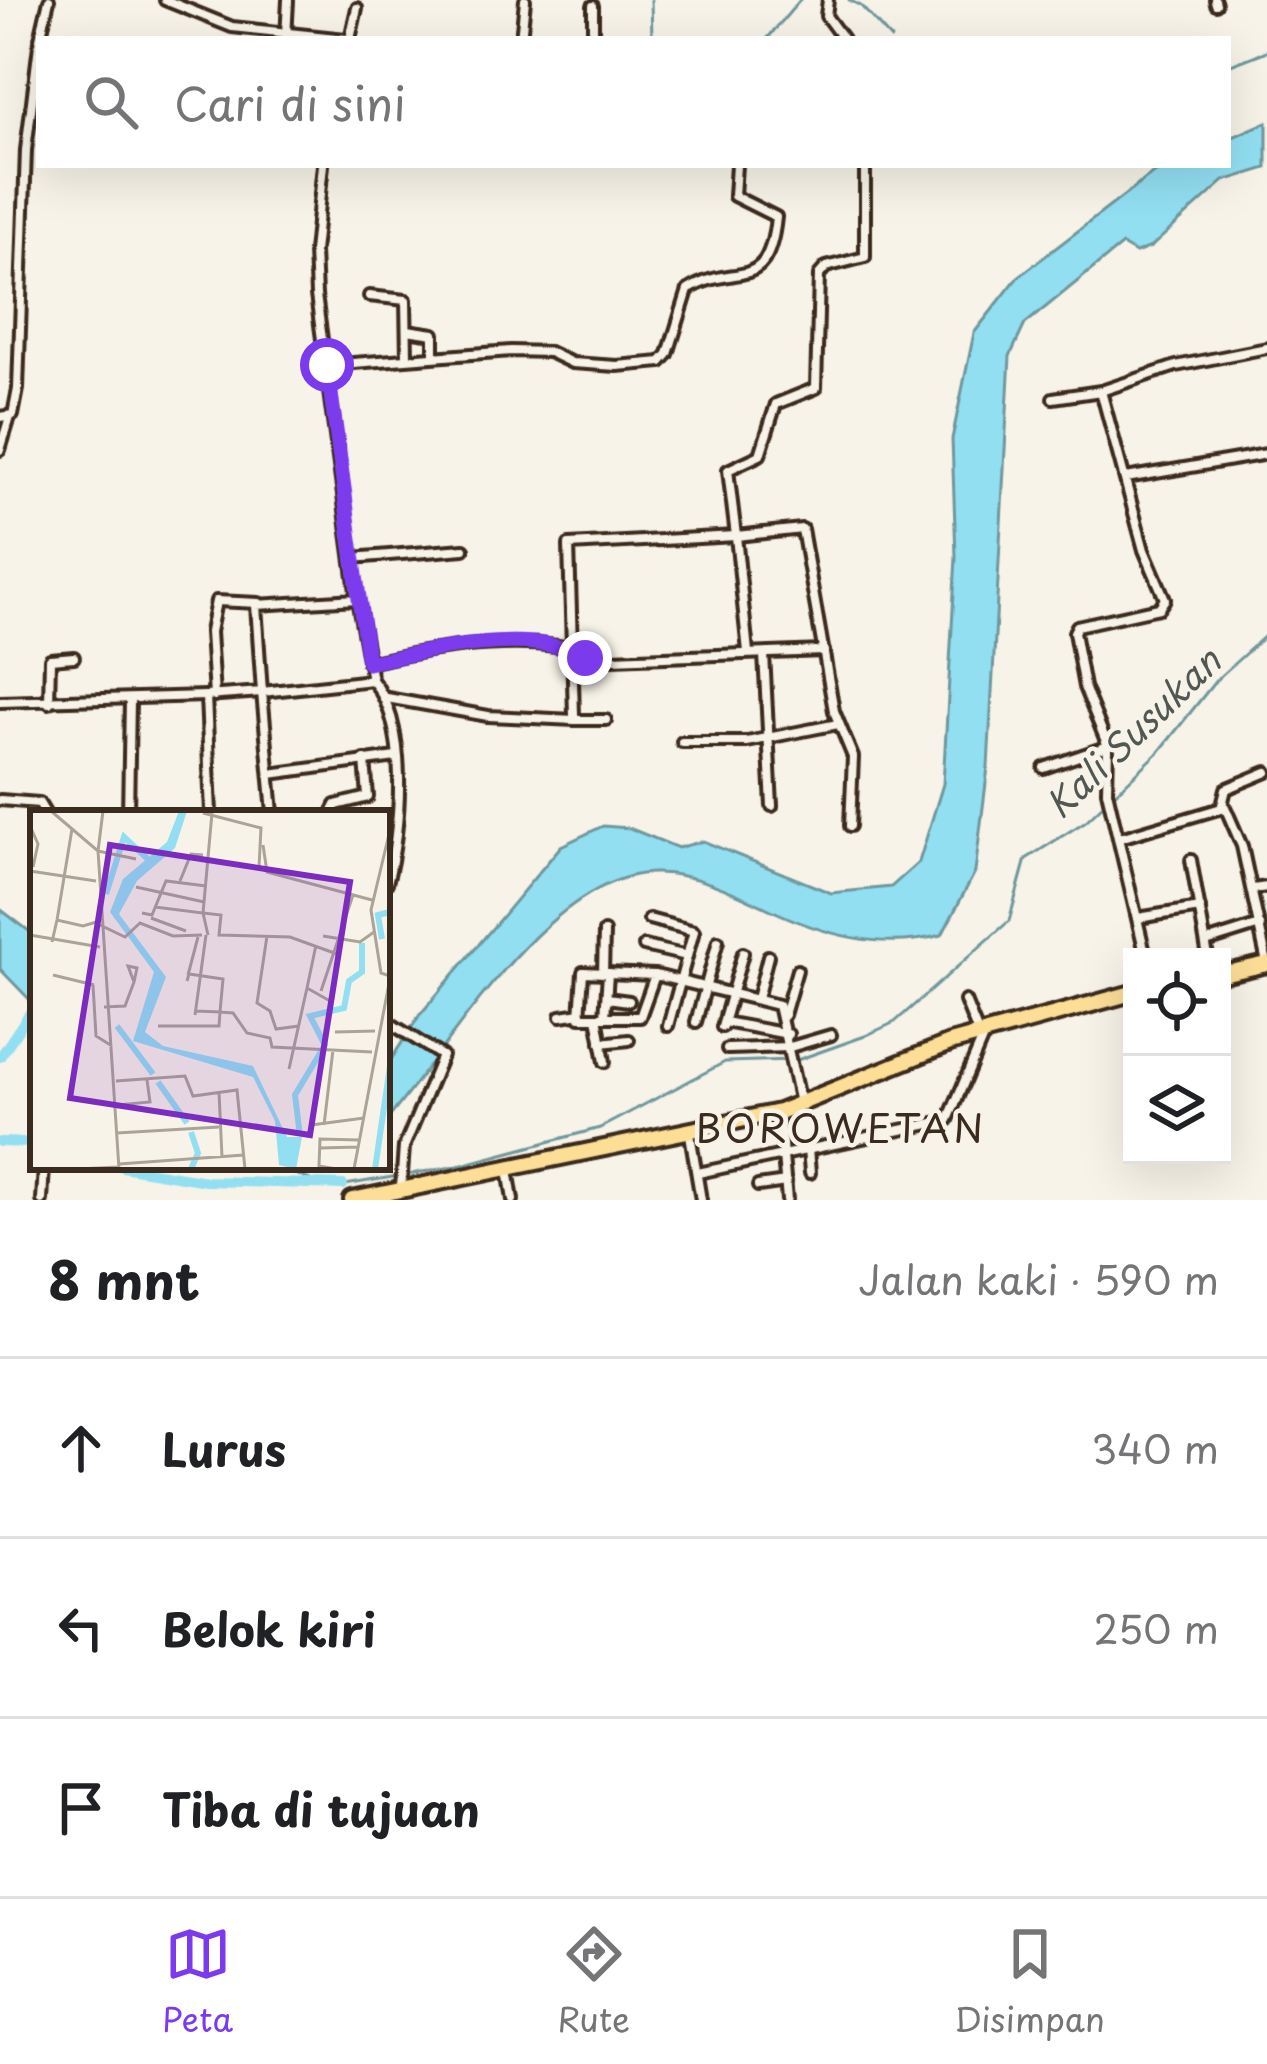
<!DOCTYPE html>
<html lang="id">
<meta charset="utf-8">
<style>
:root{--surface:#fff;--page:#f2f2f2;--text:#202124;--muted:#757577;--line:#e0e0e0;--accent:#7c3aed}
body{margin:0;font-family:"Playpen Sans",sans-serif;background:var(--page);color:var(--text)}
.controls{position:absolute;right:36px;bottom:36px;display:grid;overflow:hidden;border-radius:0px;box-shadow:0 12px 48px #0002}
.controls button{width:108px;height:108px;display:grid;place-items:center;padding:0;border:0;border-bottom:3px solid var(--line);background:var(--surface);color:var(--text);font:60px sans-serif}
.stop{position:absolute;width:36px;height:36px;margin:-27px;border:9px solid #7c3aed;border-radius:50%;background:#fff}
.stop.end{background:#7c3aed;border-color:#fff;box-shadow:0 3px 12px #0008}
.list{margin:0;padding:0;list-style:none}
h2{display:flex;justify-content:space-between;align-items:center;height:156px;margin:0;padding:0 48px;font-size:51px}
h2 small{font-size:39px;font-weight:400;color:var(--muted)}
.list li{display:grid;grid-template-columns:78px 1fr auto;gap:36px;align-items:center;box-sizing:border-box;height:180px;padding:0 48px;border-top:3px solid var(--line)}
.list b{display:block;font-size:45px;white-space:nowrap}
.list em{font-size:39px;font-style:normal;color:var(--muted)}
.icon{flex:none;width:66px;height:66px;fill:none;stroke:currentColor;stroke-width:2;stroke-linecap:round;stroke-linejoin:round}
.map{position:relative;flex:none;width:1267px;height:1200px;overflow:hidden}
.search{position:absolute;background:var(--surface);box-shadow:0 12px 48px #0002;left:36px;right:36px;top:36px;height:132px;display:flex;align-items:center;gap:30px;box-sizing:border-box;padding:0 42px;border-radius:0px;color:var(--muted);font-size:45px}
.sheet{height:696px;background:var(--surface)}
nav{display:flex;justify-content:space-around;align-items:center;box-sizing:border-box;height:168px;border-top:3px solid var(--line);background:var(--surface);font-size:33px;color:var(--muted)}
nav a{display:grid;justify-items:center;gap:6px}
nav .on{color:var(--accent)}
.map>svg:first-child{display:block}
</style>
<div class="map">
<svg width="1267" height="1200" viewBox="0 0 1267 1200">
<rect width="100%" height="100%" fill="#f7f3e8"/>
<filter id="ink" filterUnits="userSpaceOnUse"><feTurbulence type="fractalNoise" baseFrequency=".00833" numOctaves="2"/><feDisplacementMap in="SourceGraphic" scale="24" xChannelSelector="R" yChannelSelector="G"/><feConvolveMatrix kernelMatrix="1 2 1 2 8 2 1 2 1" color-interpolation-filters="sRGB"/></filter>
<g filter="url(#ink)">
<g fill="#92dff2" stroke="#6f979d" stroke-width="3">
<path d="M1267,122V168L1224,181L1151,247L1136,253L1122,245L1025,324L1010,356L988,767L975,872L942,935C881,951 823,935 767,908C734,892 692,872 654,873C548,875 449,1047 387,1120V1066L419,1016L561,846L603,826L629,828L678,848L703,841L831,893L891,887L919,862L943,784L956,557L952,439L974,333L1018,277L1152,174L1172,165H1228V139Z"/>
<polygon points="0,909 33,934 33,1003 0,969"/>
</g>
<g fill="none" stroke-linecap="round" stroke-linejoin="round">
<g stroke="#6f979d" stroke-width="3">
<polyline points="651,0 652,39"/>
<polyline points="849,0 861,6 891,39"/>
<polyline points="767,39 800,0"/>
<polyline points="1228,66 1267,51"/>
<polyline points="279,1167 317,1183 345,1185 458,1166 600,1128 725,1062 797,1060 865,1036 895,1022 1009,921 1026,859 1086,821 1159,752 1217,679 1267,634"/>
</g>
<g stroke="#92dff2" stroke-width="10">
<polyline points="0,1057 33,1008"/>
<polyline points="0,1142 33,1143"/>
<polyline points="122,1167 206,1181 343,1185"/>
</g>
<defs>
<g id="minor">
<polyline points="165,0 232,27 346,39"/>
<polyline points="828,0 826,16 843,39"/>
<polyline points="1215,0 1216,4"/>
<polyline points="40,39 49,0"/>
<polyline points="286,39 288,0"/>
<polyline points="350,39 357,8"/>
<polyline points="521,39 525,0"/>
<polyline points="593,39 593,6"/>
<polyline points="369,296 406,300 407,358"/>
<polyline points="407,330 434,334 434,356"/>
<path d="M327,365L511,351L549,352L572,363L617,366L661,362L668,354L688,290C735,260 768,298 776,217L734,196L736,165"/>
<polyline points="1053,398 1101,391"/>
<polyline points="0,417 13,415 18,389 26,150 39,45"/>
<polyline points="0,450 10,417"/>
<polyline points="1126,478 1267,454"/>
<polyline points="352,558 464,549"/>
<polyline points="764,654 772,806"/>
<path d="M368,663C430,649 494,639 558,646C579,648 587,658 612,659L824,651"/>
<path d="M372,680C410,723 401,830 387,883"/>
<polyline points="214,696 210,632 216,601 259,603"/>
<polyline points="387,698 488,716 575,720"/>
<polyline points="0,702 206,696"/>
<polyline points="49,703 50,659 74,657"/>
<polyline points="606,720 575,720 574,715 569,545 736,536 748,652"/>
<polyline points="682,742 747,742 838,724"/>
<polyline points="1044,768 1108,746"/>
<polyline points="270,774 396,757"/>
<polyline points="0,800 39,803 45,813"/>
<polyline points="1222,805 1226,789 1267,772"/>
<polyline points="128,813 130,701"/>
<polyline points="211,813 206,696 262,692 256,605 357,599 316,295 314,252 323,165"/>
<polyline points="273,813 262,692 372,680 357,599"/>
<polyline points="332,813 336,805 368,797 365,760"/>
<polyline points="850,826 853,757 834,711 802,529 736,536 728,470 760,455 776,404 816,388 819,275 826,267 865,257 865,165"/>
<polyline points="1120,838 1225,807 1242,846 1267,963"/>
<polyline points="1191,860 1208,957"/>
<polyline points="1253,889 1267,887"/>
<polyline points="1138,918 1200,908"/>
<polyline points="649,919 694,931 668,1026"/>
<polyline points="1206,942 1260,925"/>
<polyline points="644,946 687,956"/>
<polyline points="1146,957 1107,791 1108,746 1084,687 1074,632 1077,626 1159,608 1165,599 1144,550 1101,391 1176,366 1267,348"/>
<polyline points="603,973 604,932"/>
<polyline points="655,975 640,1017 580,1017 583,972 655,975 778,1005 800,1103"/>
<polyline points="607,998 629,1001"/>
<polyline points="757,999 768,956"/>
<polyline points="965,1001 978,1033"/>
<polyline points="387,1011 387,1014"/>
<polyline points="784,1015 797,970"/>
<polyline points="561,1016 581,1013"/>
<polyline points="597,1017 605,1062"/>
<polyline points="605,1017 608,973"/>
<polyline points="387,1021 442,1056 404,1147 401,1187"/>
<polyline points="696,1022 718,941"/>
<polyline points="724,1022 788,1034"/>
<polyline points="722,1027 743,953"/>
<polyline points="601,1043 629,1040"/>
<polyline points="727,1049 790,1047 831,1035"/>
<polyline points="779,1112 787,1200"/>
<polyline points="690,1134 701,1200"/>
<polyline points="808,1149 810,1173"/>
<polyline points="508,1169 513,1200"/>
<polyline points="698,1173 948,1120 984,1035"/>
<polyline points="758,1186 786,1182"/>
<polyline points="42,1200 44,1167"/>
</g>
<g id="trunk">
<polyline points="1222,974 1267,964"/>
<polyline points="352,1200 779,1112 950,1043 1132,993"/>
</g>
</defs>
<use href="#minor" stroke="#3b2a1e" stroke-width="16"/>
<use href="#trunk" stroke="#3b2a1e" stroke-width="22"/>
<use href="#minor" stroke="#f7f3e8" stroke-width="8"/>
<use href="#trunk" stroke="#fcde96" stroke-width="14"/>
</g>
</g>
<g fill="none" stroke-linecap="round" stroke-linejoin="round" filter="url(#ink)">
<path stroke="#7c3aed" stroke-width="15" d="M327,365L368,663C423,651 536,626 585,658"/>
</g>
<g text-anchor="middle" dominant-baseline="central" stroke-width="9" stroke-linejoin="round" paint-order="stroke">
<g font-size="36" font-style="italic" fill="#515753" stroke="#f7f3e8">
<text transform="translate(1132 732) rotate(-44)">Kali Susukan</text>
</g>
<g font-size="39" letter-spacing="3" fill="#3b2a1e" stroke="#f7f3e8">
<text x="841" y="1126">BOROWETAN</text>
</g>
</g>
<g transform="translate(30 810)">
<rect width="360" height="360" fill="#f7f3e8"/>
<path d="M149,1H157L145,38L107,71L89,104L136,167L115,222L133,236L223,256L257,327H272L266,359L249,355L245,311L223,267L103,231L124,162L80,102L93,69L137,32Z" fill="#92dff2"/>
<path fill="none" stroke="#92dff2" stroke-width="6" d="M76,84L94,27L121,52M352,129L348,105L360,102M87,216L123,264M128,272L157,313M161,322L168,343L161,359M270,326L265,285L295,235L280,206L314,198L319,171L332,162V133M345,359L360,256"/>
<path fill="none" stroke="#aca397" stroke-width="3" d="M21,1L68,41L89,359M173,3L231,18L229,57L236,61M0,16L8,34L3,57M360,20L341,100L351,163L360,166M233,35L237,62L342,90M68,41L106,49M68,41L73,1M0,61L66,71M150,71L161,44L173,45M106,77L174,92L173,103L191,105L189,125L260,127L307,144M174,92L182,3M125,97L173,103L178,125M112,103L122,105L136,71L176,76M121,108L156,121M27,110L42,19M70,115L95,127L110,113L143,126L172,125M0,125L70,137M237,126L227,193L240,201L246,219L269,216M293,126L330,132L344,122M22,132L27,110L53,116L70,111M23,165L64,175M158,165L168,127M157,171L159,164L193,169L190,202L166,201M63,175L66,226L82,236M277,178L286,135M291,181L323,85M74,197L95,196L104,172L107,158L98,156L104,172M165,205L176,125M128,216H189L190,202L203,203L217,223L240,228L242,237L342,242M305,222L345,221M259,259L277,178L300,191M86,271L155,266L163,286L207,280L215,359M189,282L192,347M87,295L120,292L117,270M281,315L334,308M294,315L303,240M87,323L189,317M290,338L328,337M89,354L214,345M47,359L89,357M307,359L289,356L290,329L329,330M324,359L360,168"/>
<path fill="#7b2cbf" fill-opacity="0.15" stroke="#7b2cbf" stroke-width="6" d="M80,35L320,72L280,325L40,288Z"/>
<rect width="360" height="360" fill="none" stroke="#3b2a1e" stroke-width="6"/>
</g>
</svg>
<div class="controls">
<button><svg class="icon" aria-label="locate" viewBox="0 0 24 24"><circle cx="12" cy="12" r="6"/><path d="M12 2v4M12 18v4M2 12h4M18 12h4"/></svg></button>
<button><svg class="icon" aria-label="layers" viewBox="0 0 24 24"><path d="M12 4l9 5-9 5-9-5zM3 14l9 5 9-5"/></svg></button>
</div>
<div class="stop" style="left:327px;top:365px"></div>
<div class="stop end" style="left:585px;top:658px"></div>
<div class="search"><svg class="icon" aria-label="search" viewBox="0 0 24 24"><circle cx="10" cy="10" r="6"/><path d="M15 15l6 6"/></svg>Cari di sini</div>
</div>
<section class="sheet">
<h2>8 mnt<small>Jalan kaki · 590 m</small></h2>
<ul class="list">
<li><svg class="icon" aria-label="ahead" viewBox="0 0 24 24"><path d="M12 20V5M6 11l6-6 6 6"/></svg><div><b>Lurus</b></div><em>340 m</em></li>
<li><svg class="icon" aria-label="left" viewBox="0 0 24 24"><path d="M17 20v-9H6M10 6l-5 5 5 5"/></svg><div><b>Belok kiri</b></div><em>250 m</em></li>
<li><svg class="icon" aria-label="arrive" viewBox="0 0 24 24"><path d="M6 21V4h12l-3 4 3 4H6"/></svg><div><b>Tiba di tujuan</b></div></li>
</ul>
</section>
<nav>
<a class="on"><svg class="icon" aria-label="map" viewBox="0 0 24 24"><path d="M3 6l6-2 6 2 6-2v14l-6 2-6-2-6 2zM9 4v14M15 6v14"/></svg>Peta</a>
<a><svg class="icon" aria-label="directions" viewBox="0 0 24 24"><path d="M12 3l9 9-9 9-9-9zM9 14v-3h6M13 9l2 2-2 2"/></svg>Rute</a>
<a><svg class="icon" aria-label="saved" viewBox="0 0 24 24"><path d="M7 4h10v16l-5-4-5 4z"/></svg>Disimpan</a>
</nav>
